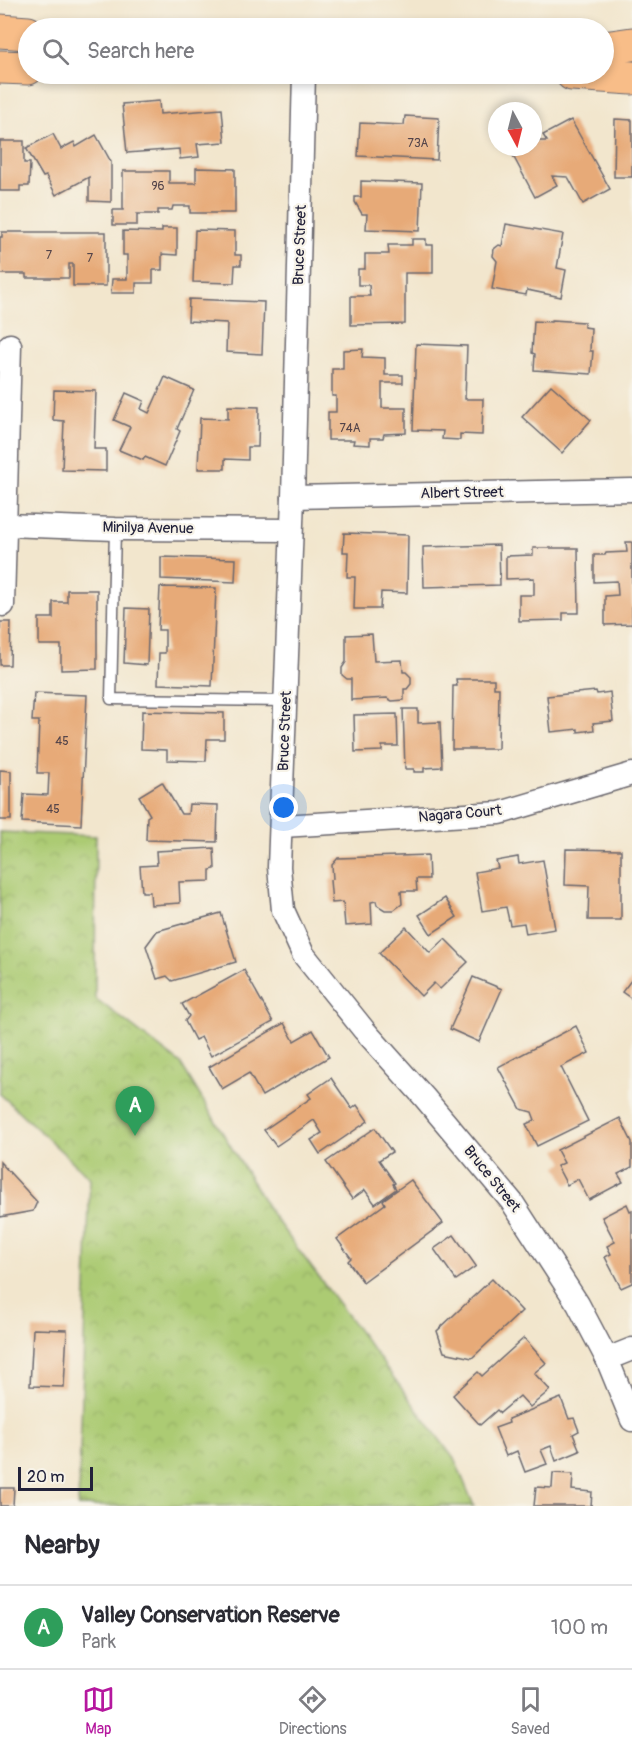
<!DOCTYPE html>
<style>
:root{--surface:#fff;--page:#f7f7f7;--text:#2b2b33;--muted:#7c7c81;--line:#e1e1e2;--accent:#b5179e}
body{margin:0;font-family:Pangolin,sans-serif;background:var(--page);color:var(--text)}
.compass{position:absolute;left:488px;top:102px;width:54px;height:54px;border-radius:50%;background:var(--surface);box-shadow:0 3px 9px #0003;rotate:173deg}
.scale{position:absolute;left:18px;bottom:15px;width:75px;box-sizing:border-box;padding-left:6px;border:3px solid #22223b;border-top:0;font-size:16px;line-height:21px;white-space:nowrap;color:#22223b;-webkit-text-stroke:4px #f7f3e8;paint-order:stroke}
.you{position:absolute;left:284px;top:808px;width:21px;height:21px;margin:-15px;border:4px solid #fff;border-radius:50%;background:#1a73e8;box-shadow:0 0 0 9px #1a73e833}
.badge{display:grid;place-items:center;width:39px;height:39px;border-radius:50%;background:var(--accent);color:#fff;font-size:20px;font-weight:700}
.pin{position:absolute;translate:-50% -50px;filter:drop-shadow(0 2px 3px #0008)}
.pin::after{content:'';position:absolute;top:32px;width:21px;height:18px;background:inherit;clip-path:polygon(0 0,100% 0,50% 100%)}
.list{margin:0;padding:0;list-style:none}
h2{display:flex;justify-content:space-between;align-items:center;height:78px;margin:0;padding:0 24px;font-size:26px}
h2 small{font-size:20px;font-weight:400;color:var(--muted)}
.list li{display:grid;grid-template-columns:39px 1fr auto;gap:18px;align-items:center;box-sizing:border-box;height:84px;padding:0 24px;border-top:2px solid var(--line)}
.list b{display:block;font-size:22px;white-space:nowrap}
.list p{margin:0;font-size:20px;white-space:nowrap;color:var(--muted)}
.list em{font-size:20px;font-style:normal;color:var(--muted)}
.icon{flex:none;width:33px;height:33px;fill:none;stroke:currentColor;stroke-width:2;stroke-linecap:round;stroke-linejoin:round}
.map{position:relative;flex:none;width:632px;height:1506px;overflow:hidden}
.search{position:absolute;background:var(--surface);box-shadow:0 3px 9px #0003;left:18px;right:18px;top:18px;height:66px;display:flex;align-items:center;gap:15px;box-sizing:border-box;padding:0 21px;border-radius:33px;color:var(--muted);font-size:22px}
.sheet{height:162px;background:var(--surface)}
nav{display:flex;justify-content:space-around;align-items:center;box-sizing:border-box;height:84px;border-top:2px solid var(--line);background:var(--surface);font-size:16px;color:var(--muted)}
nav a{display:grid;justify-items:center;gap:3px}
nav .on{color:var(--accent)}
.map>svg:first-child{display:block}
</style>
<div class="map">
<svg width="632" height="1506" viewBox="0 0 632 1506">
<defs>
<pattern id="park-crowns" width="20" height="18" patternUnits="userSpaceOnUse" patternTransform="scale(1.5)"><rect width="20" height="18" fill="#accb73"/><path d="M2 6a3 3 0 1 1 6 0M12 15a3 3 0 1 1 6 0" fill="none" stroke="#94ae64"/></pattern>
</defs>
<rect width="100%" height="100%" fill="#f7f3e8"/>
<filter id="ink" filterUnits="userSpaceOnUse"><feTurbulence type="fractalNoise" baseFrequency=".0167" numOctaves="2"/><feDisplacementMap in="SourceGraphic" scale="12" xChannelSelector="R" yChannelSelector="G"/><feConvolveMatrix kernelMatrix="1 2 1 2 8 2 1 2 1" color-interpolation-filters="sRGB"/></filter>
<filter id="wash" filterUnits="userSpaceOnUse"><feTurbulence type="fractalNoise" baseFrequency=".008" numOctaves="4" result="noise"/><feDisplacementMap in="SourceGraphic" scale="24" xChannelSelector="R" yChannelSelector="G"/><feGaussianBlur stdDeviation="1.35" result="paint"/><feColorMatrix in="noise" values="0 0 0 0 0 0 0 0 0 0 0 0 0 0 0 0 0 1.4 0 .05"/><feComposite in="paint" operator="in"/></filter>
<g filter="url(#wash)">
<rect width="100%" height="100%" fill="#f2e6cd"/>
<polygon fill="url(#park-crowns)" stroke="#677657" stroke-width="1.5" points="0,832 96,836 95,998 181,1064 271,1213 455,1460 474,1506 78,1506 90,1178 0,1094"/>
<g id="blocks">
<g fill="#e7aa78">
<polygon points="159,101 160,114 222,109 225,142 197,144 199,157 180,159 179,149 127,153 122,104"/>
<polygon points="405,116 439,118 437,160 358,156 360,123 404,125"/>
<polygon points="615,119 632,120 632,177 614,177"/>
<polygon points="571,120 610,189 583,204 568,177 552,176 557,185 535,197 510,150 516,147 533,147 533,141 547,141 543,135"/>
<polygon points="53,134 61,149 74,142 76,147 96,135 111,162 111,202 89,201 89,177 56,195 46,176 43,177 26,148"/>
<polygon points="0,141 24,141 24,163 30,163 29,186 20,186 20,191 0,191"/>
<polygon points="196,168 235,169 235,213 190,213 190,206 173,206 172,210 158,210 158,214 137,214 137,225 113,225 113,210 123,210 123,171 169,171 169,183 196,183"/>
<polygon points="361,181 422,183 420,231 366,229 367,214 362,214 355,202 355,197 361,197"/>
<polygon points="506,224 563,234 557,268 566,270 561,297 527,290 526,295 492,289 497,261 493,256 494,249 499,245 502,246"/>
<polygon points="162,228 177,228 177,255 162,254 162,270 153,270 153,283 136,283 136,293 111,293 112,279 127,279 127,255 123,255 123,231 162,232"/>
<polygon points="195,230 235,231 235,255 241,255 241,265 235,265 234,283 193,282"/>
<polygon points="2,232 106,232 106,286 73,286 73,264 69,264 69,278 26,278 26,274 0,274 0,237 2,237"/>
<polygon points="412,239 426,239 426,245 433,245 433,273 405,273 405,324 351,325 351,296 370,296 369,285 358,285 358,269 365,269 365,254 389,254 388,245 412,245"/>
<polygon points="189,299 264,302 262,354 226,352 227,323 188,321"/>
<polygon points="552,320 584,322 584,327 591,328 590,351 593,351 591,374 534,370 535,354 532,353 534,321 551,322"/>
<polygon points="416,344 467,346 465,399 483,399 482,435 460,434 460,440 442,439 443,431 413,430"/>
<polygon points="363,349 362,357 385,358 385,375 403,375 403,383 382,383 382,408 406,408 406,433 384,434 383,438 370,438 370,445 353,444 354,440 328,440 328,412 336,412 336,396 332,396 332,369 343,369 343,350"/>
<polygon points="165,377 194,390 177,429 180,431 165,466 145,457 143,460 119,450 130,427 114,420 126,393 144,401 141,409 149,413"/>
<polygon points="551,385 591,420 562,453 522,417"/>
<polygon points="54,390 96,391 94,449 106,449 106,471 62,470 64,421 53,420"/>
<polygon points="228,406 259,407 258,447 248,447 248,460 225,459 225,469 198,469 200,418 228,419"/>
<polygon points="344,533 408,535 407,593 381,592 380,609 354,609 355,577 347,577 348,552 343,552"/>
<polygon points="626,542 632,542 632,624 605,625 605,596 618,595 617,581 594,582 594,555 605,555 606,553 627,552"/>
<polygon points="499,545 500,585 424,587 423,547"/>
<polygon points="533,548 578,548 579,613 563,613 563,620 519,621 519,595 534,595 534,578 506,579 506,556 533,555"/>
<polygon points="161,557 236,559 235,582 161,579"/>
<polygon points="160,587 216,588 212,686 158,684 159,653 165,653 165,630 158,630"/>
<polygon points="67,590 97,590 97,669 61,670 61,645 39,645 39,618 53,618 53,602 67,602"/>
<polygon points="126,608 149,609 147,665 124,663"/>
<polygon points="0,622 11,622 10,665 0,665"/>
<polygon points="372,634 374,661 402,660 403,672 406,672 411,677 411,684 407,689 404,689 404,700 392,701 387,698 351,700 351,679 347,679 342,675 342,668 346,662 346,635"/>
<polygon points="456,679 494,679 494,688 499,688 498,749 452,749 453,686 457,686"/>
<polygon points="596,691 597,694 610,692 613,721 593,723 594,730 578,732 578,729 551,732 547,696"/>
<polygon points="34,693 87,695 81,825 22,822 24,794 48,795 49,773 37,773 39,721 32,721"/>
<polygon points="403,709 418,709 418,723 440,722 442,767 424,768 424,772 414,772 414,769 405,769"/>
<polygon points="142,711 224,713 224,739 207,739 206,761 167,760 167,750 141,749"/>
<polygon points="397,714 398,746 382,746 382,751 355,752 354,715"/>
<polygon points="0,770 11,771 11,820 0,820"/>
<polygon points="162,782 181,814 188,814 189,804 218,805 217,842 146,840 147,817 150,815 139,796"/>
<polygon points="214,848 215,869 210,870 210,881 179,882 180,903 151,905 150,892 142,892 140,866 157,865 156,851"/>
<polygon points="566,849 621,850 621,920 588,920 589,886 565,885"/>
<polygon points="428,855 429,879 416,879 417,891 401,891 402,904 394,910 385,910 377,905 376,901 371,902 372,924 345,926 343,902 332,903 330,880 333,879 332,865 338,858"/>
<polygon points="518,857 519,864 543,860 555,929 526,934 524,923 510,925 506,907 482,911 475,872 498,868 496,861"/>
<polygon points="445,898 457,917 431,934 419,915"/>
<polygon points="221,913 236,962 172,981 167,976 157,979 146,946 157,931"/>
<polygon points="406,927 430,953 445,939 468,962 440,989 434,983 421,996 379,953"/>
<polygon points="244,970 273,1022 211,1056 201,1037 195,1040 185,1021 189,1016 182,1004"/>
<polygon points="473,977 502,989 479,1042 450,1029"/>
<polygon points="632,979 632,999 622,992"/>
<polygon points="284,1023 294,1041 313,1030 329,1057 262,1096 249,1073 222,1089 209,1067"/>
<polygon points="576,1026 589,1053 561,1067 588,1121 537,1146 526,1124 535,1120 532,1112 521,1109 498,1067"/>
<polygon points="331,1078 352,1109 357,1105 368,1121 320,1154 311,1140 322,1133 314,1120 276,1146 264,1130 311,1098 308,1094"/>
<polygon points="620,1118 632,1142 632,1167 618,1174 623,1182 589,1200 578,1179 567,1185 557,1166 564,1163 557,1150"/>
<polygon points="375,1128 392,1152 379,1160 395,1183 393,1184 396,1189 375,1204 365,1190 352,1199 326,1162"/>
<polygon points="0,1162 37,1202 33,1211 0,1217"/>
<polygon points="411,1180 443,1223 363,1282 348,1261 351,1258 337,1239 385,1204 383,1200"/>
<polygon points="627,1204 630,1211 632,1210 632,1283 621,1288 605,1257 611,1254 607,1246 615,1242 602,1217"/>
<polygon points="454,1235 476,1266 456,1280 434,1249"/>
<polygon points="492,1279 522,1311 472,1358 444,1352 437,1331"/>
<polygon points="33,1329 67,1330 64,1387 30,1386"/>
<polygon points="524,1338 546,1363 534,1373 550,1390 530,1407 520,1396 500,1413 497,1410 480,1425 453,1395 478,1372 482,1376"/>
<polygon points="561,1398 569,1419 574,1418 579,1431 573,1434 580,1451 556,1461 551,1446 541,1450 547,1464 525,1472 517,1451 506,1456 495,1428 509,1423 508,1419"/>
<polygon points="553,1473 573,1474 572,1490 592,1492 591,1506 534,1506 536,1487 552,1488"/>
<polygon points="0,1488 14,1488 13,1506 0,1506"/>
</g>
</g>
</g>
<g filter="url(#ink)">
<use href="#blocks" fill-opacity="0" stroke="#6b676e" stroke-width="1.5"/>
<g fill="none" stroke-linecap="round" stroke-linejoin="round">
<defs>
<polyline id="lane" points="115,529 111,699 286,701"/>
<g id="street">
<polyline points="304,74 293,497 279,867 283,910 303,954 364,1030 424,1097 512,1202 578,1304 607,1359 632,1420"/>
<polyline points="293,497 632,490"/>
<polyline points="6,525 115,529 291,530"/>
<polyline points="3,605 10,345"/>
<polyline points="282,826 500,813 632,774"/>
<polyline points="607,1359 632,1349"/>
</g>
<g id="primary">
<polyline points="0,31 28,33"/>
<polyline points="604,48 632,44"/>
<polyline points="0,67 28,68"/>
<polyline points="572,74 632,78"/>
</g>
</defs>
<use href="#lane" stroke="#6b676e" stroke-width="13"/>
<use href="#street" stroke="#6b676e" stroke-width="25"/>
<use href="#primary" stroke="#6b676e" stroke-width="35"/>
<use href="#lane" stroke="#fff" stroke-width="10"/>
<use href="#street" stroke="#fff" stroke-width="22"/>
<use href="#primary" stroke="#f8bd88" stroke-width="33"/>
</g>
</g>
<g text-anchor="middle" dominant-baseline="central" stroke-width="4.5" stroke-linejoin="round" paint-order="stroke">
<g font-size="12" fill="#53444a">
<text x="418" y="143">73A</text>
<text x="158" y="186">96</text>
<text x="49" y="255">7</text>
<text x="90" y="258">7</text>
<text x="350" y="428">74A</text>
<text x="62" y="741">45</text>
<text x="53" y="809">45</text>
</g>
<g font-size="15" fill="#22223b" stroke="#f7f3e8">
<text transform="translate(300 245) rotate(-88)">Bruce Street</text>
<text transform="translate(462 493) rotate(-1)">Albert Street</text>
<text transform="translate(148 528) rotate(1)">Minilya Avenue</text>
<text transform="translate(285 731) rotate(-88)">Bruce Street</text>
<text transform="translate(460 814) rotate(-5)">Nagara Court</text>
<text transform="translate(492 1179) rotate(51)">Bruce Street</text>
</g>
</g>
</svg>
<svg class="compass" viewBox="-18 -18 36 36"><path d="M0-13l5 13h-10z" fill="#e53935"/><path d="M0 13l5-13h-10z" fill="#7c7c81"/></svg>
<div class="scale">20 m</div>
<div class="you"></div>
<div class="pin badge" style="left:135px;top:1136px;background:#2e9e5b">A</div>
<div class="search"><svg class="icon" aria-label="search" viewBox="0 0 24 24"><circle cx="10" cy="10" r="6"/><path d="M15 15l6 6"/></svg>Search here</div>
</div>
<section class="sheet">
<h2>Nearby<small></small></h2>
<ul class="list">
<li><span class="badge" style="background:#2e9e5b">A</span><div><b>Valley Conservation Reserve</b><p>Park</p></div><em>100 m</em></li>
</ul>
</section>
<nav>
<a class="on"><svg class="icon" aria-label="map" viewBox="0 0 24 24"><path d="M3 6l6-2 6 2 6-2v14l-6 2-6-2-6 2zM9 4v14M15 6v14"/></svg>Map</a>
<a><svg class="icon" aria-label="directions" viewBox="0 0 24 24"><path d="M12 3l9 9-9 9-9-9zM9 14v-3h6M13 9l2 2-2 2"/></svg>Directions</a>
<a><svg class="icon" aria-label="saved" viewBox="0 0 24 24"><path d="M7 4h10v16l-5-4-5 4z"/></svg>Saved</a>
</nav>
